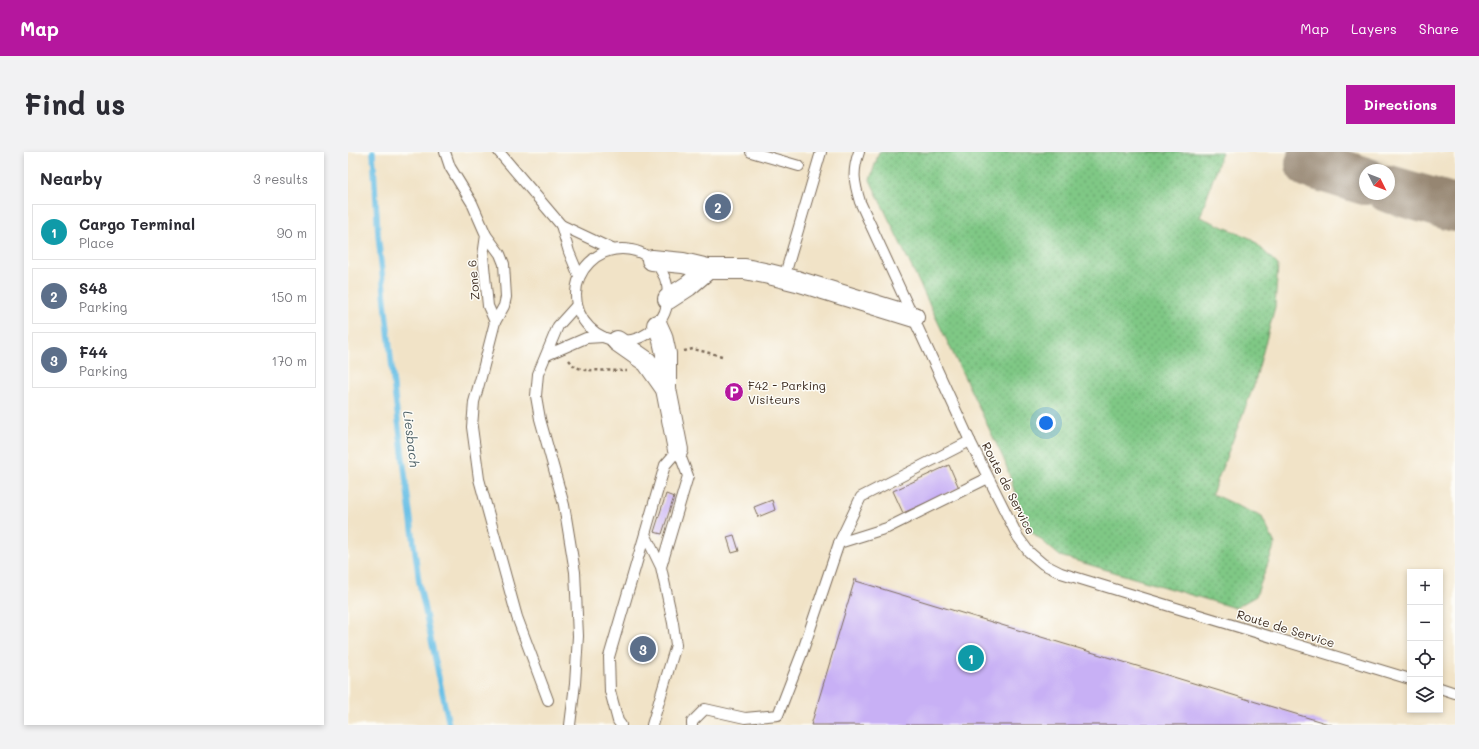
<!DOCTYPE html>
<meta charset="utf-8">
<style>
:root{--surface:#fff;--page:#f2f2f3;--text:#2b2b33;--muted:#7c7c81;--line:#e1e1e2;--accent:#b5179e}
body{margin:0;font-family:Mali,sans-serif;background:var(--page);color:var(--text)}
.controls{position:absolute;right:12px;bottom:12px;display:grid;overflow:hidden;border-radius:0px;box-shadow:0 2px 6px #0003}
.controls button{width:36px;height:36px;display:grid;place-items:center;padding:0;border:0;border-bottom:1px solid var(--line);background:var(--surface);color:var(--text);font:20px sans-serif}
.compass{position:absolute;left:1011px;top:12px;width:36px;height:36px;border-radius:50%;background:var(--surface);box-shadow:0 2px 6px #0003;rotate:132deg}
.you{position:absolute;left:698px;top:271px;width:14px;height:14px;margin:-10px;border:3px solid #fff;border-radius:50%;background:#1a73e8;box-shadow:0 0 0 6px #1a73e833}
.badge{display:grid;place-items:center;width:26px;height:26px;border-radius:50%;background:var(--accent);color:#fff;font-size:13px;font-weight:700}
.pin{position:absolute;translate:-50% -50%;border:2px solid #fff;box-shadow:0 1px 4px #0006}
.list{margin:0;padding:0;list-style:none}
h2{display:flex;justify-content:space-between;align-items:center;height:52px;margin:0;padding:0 16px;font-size:17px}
h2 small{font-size:13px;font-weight:400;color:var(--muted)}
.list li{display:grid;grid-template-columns:26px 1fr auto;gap:12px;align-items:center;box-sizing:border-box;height:56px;margin:0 8px 8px;padding:0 8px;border:1px solid var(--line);border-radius:0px}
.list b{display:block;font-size:15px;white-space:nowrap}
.list p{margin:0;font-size:13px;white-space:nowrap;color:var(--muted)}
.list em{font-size:13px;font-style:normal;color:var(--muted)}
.icon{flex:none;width:22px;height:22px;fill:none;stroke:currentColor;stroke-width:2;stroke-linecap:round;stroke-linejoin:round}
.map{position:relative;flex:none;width:1107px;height:573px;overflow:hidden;border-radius:0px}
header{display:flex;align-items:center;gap:24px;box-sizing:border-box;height:56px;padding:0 20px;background:var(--accent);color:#fff}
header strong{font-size:19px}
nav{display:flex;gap:22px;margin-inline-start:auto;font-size:14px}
.intro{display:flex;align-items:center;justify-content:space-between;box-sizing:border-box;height:96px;padding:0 24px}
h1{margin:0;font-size:28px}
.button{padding:10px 18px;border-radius:0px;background:var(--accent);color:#fff;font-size:14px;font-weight:700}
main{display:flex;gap:24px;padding:0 24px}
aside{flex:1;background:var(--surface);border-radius:0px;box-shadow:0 2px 6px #0003}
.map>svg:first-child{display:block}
</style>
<header>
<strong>Map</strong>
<nav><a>Map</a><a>Layers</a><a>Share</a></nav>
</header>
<div class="intro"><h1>Find us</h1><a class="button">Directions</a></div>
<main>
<aside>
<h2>Nearby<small>3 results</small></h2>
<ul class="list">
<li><span class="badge" style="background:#0f9aa8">1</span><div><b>Cargo Terminal</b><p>Place</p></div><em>90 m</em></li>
<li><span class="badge" style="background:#5c6f8a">2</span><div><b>S48</b><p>Parking</p></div><em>150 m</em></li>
<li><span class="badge" style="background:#5c6f8a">3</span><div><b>F44</b><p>Parking</p></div><em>170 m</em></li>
</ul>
</aside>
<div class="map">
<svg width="1107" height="573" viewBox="0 0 1107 573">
<defs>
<pattern id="grass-dots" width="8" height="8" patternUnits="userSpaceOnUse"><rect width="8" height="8" fill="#7fc885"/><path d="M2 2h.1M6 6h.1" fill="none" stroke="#69a36c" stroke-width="1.8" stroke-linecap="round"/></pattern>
</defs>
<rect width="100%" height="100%" fill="#fdfcf7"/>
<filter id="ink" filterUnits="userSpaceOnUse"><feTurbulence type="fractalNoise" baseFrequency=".025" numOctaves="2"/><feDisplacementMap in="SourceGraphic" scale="8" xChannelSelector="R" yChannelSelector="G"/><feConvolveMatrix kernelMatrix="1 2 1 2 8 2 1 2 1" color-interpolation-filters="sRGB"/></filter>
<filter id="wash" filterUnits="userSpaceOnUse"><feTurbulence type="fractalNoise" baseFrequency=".012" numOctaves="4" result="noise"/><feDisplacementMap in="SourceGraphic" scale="16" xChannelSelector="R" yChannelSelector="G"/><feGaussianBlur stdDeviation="0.9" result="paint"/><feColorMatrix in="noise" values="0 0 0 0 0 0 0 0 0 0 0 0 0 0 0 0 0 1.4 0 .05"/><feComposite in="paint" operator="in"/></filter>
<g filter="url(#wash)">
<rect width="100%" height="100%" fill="#f1e3c7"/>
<polygon fill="url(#grass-dots)" stroke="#5d7952" points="531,0 874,0 852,65 904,87 930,113 927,155 906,233 864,342 914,365 927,392 908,444 887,456 712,404 678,375 657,310 522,28"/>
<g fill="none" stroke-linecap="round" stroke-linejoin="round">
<polyline stroke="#69c0e6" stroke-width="5.5" points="25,0 30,82 47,245 71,430 101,573"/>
<g stroke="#968672" stroke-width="48">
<polyline points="961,12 1017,29"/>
<polyline points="1041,37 1107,56"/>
</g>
</g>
<g id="blocks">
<g fill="#c8b0f5">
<polygon points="601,313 611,336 555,361 545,339"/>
<polygon points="318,342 326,345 314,382 306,380"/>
<polygon points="424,348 427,358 410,365 406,355"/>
<polygon points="386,383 391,399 384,401 379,385"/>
<polygon points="507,427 509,427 508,429 984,573 463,573"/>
</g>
</g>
</g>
<g filter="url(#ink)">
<use href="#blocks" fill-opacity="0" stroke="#7b6b59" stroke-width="1"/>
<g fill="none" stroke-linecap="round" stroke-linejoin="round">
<defs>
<g id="service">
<polyline points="97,0 102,15 124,51 138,83 152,102 156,112 158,145 156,154 147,170 133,225 126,250 124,275 131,327 169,465 200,548"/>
<polyline points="151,0 213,73 264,97"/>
<polyline points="403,0 451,14"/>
<path d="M511,0C504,20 506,30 512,50L622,289L670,385L681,400L695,412L713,421L1062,527"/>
<polyline points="213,73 221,100 231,124"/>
<polyline points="138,83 135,104 140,154 147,170"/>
<circle cx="274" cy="143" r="46"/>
<polyline points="436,126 473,0"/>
<polyline points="199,203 238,186 255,185"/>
<polyline points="491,391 539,376 640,326"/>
<polyline points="1092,536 1107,541"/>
<polyline points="222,573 227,532 230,484 227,420 216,353 192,267 188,244 190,222 210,174 229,153"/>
<polyline points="273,573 270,569 262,539 261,505 297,382"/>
<polyline points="304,573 328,493 325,471 313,415 297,382 317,313 330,298 340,324 313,415"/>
<polyline points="344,573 344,570 357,557 397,566 430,563 454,501 491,391 513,345 622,289"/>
</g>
<g id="minor">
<polyline points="304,108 335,111 360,117 397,117 421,122 449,129 566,165"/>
<polyline points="320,147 340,134 360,117"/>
<polyline points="309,173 314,184 318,202 318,237 330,298"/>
<polyline points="269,189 299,210 318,237"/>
</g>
</defs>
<use href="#service" stroke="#7b6b59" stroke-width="12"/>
<use href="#minor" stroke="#7b6b59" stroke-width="22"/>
<g stroke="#7b6b59" stroke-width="2.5" stroke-dasharray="3 3" stroke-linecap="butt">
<polyline points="336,199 345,197 374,204"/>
<polyline points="221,208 227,215 237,218 279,219"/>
</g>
<use href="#service" stroke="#fff" stroke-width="10"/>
<use href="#minor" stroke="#fff" stroke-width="20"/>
</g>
</g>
<defs>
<symbol id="parking-disc" viewBox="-11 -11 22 22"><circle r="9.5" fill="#b5179e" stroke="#fdfcf7"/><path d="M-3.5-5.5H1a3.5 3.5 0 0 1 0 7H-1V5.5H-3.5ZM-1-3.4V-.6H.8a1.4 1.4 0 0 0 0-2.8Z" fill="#fff"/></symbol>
</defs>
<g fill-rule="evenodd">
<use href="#parking-disc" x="375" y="229" width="22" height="22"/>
</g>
<g text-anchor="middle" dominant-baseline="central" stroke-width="3" stroke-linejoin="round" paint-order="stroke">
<g font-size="12" fill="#3b2a1e" stroke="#fdfcf7">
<text transform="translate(125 128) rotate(-95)">Zone 6</text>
<text transform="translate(661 336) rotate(63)">Route de Service</text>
<text transform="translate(938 476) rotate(17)">Route de Service</text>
</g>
<g font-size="12" fill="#3b2a1e" stroke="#fdfcf7" text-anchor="start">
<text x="400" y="233">F42 - Parking<tspan x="400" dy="14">Visiteurs</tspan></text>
</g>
<g font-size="13" font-style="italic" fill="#4b5e64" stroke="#fdfcf7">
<text transform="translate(64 287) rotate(83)">Liesbach</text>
</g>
</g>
</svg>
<div class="controls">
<button>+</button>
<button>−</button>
<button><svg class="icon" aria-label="locate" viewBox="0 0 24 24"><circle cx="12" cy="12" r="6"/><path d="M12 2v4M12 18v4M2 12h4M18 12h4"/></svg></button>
<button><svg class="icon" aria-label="layers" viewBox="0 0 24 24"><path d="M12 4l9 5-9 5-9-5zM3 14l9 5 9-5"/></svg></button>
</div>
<svg class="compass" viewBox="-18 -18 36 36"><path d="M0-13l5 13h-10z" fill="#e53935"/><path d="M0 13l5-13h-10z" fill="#7c7c81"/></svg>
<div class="you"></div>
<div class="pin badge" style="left:623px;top:506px;background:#0f9aa8">1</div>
<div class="pin badge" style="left:370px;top:55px;background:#5c6f8a">2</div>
<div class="pin badge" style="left:295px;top:497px;background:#5c6f8a">3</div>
</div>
</main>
